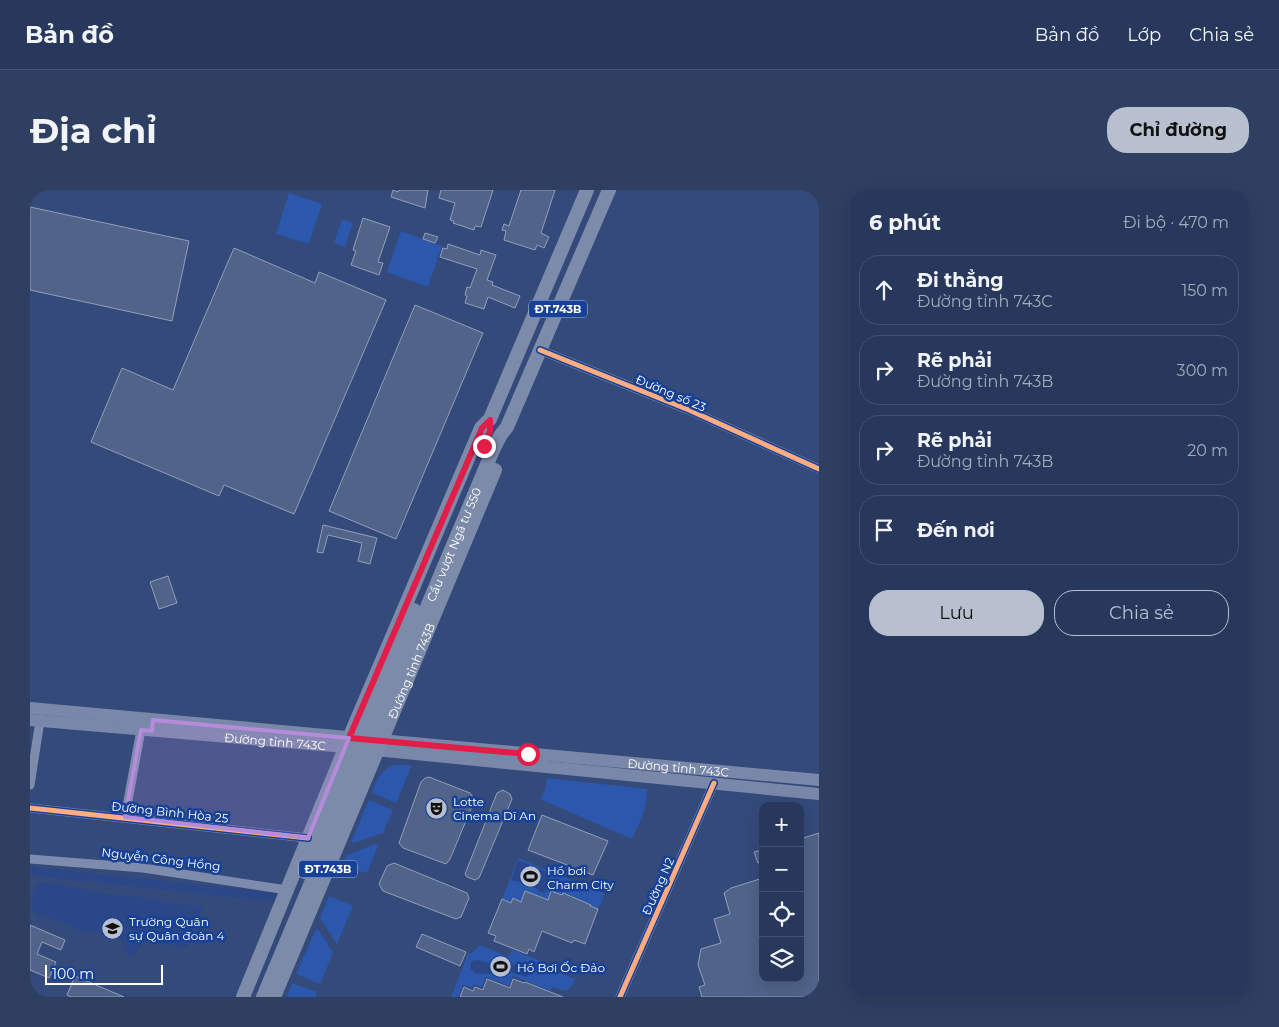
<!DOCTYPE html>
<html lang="vi">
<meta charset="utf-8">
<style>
:root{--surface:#27385c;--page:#2f3f62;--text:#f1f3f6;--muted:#a4acbb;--line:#435272;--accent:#b8c0d0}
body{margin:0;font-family:Montserrat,sans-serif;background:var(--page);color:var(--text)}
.controls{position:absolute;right:15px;bottom:15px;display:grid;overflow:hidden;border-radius:10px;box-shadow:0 5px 20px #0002}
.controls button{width:45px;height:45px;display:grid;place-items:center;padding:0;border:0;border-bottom:1px solid var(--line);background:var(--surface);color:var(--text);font:25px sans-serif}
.scale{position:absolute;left:15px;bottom:12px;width:118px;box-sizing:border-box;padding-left:5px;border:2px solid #fff;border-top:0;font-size:14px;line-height:18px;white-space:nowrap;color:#fff;-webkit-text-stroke:4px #174097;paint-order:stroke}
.stop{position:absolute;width:15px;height:15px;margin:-11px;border:4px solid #e11d48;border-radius:50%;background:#fff}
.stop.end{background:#e11d48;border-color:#fff;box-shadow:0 1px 5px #0008}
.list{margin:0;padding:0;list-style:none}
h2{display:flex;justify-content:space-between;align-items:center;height:65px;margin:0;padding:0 20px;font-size:21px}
h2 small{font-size:16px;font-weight:400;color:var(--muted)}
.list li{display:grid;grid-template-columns:32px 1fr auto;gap:15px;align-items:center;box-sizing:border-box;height:70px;margin:0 10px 10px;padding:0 10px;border:1px solid var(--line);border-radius:20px}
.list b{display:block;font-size:19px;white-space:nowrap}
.list p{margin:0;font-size:16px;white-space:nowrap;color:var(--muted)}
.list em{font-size:16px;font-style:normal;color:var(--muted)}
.actions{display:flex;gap:10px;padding:15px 20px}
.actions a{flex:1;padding:11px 0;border:1px solid var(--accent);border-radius:20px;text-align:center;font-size:18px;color:var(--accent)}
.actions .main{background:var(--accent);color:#111}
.icon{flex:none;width:28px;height:28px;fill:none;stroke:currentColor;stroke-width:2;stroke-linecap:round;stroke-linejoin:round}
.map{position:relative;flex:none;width:789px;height:807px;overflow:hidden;border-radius:20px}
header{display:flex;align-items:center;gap:30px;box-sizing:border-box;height:70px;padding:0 25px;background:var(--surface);border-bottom:1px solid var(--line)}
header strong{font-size:24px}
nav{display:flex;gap:28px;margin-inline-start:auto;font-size:18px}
.intro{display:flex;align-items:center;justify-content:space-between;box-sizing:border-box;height:120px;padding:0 30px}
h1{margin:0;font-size:35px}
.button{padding:12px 22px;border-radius:20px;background:var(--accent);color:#111;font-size:18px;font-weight:700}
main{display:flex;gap:30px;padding:0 30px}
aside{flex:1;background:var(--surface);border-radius:20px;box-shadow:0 5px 20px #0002}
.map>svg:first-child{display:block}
</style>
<header>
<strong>Bản đồ</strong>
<nav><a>Bản đồ</a><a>Lớp</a><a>Chia sẻ</a></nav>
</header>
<div class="intro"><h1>Địa chỉ</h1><a class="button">Chỉ đường</a></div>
<main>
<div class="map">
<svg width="789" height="807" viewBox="0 0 789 807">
<rect width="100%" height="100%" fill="#344a7a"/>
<g fill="#2b57ad">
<polygon points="259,3 292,14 279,54 246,44"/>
<polygon points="312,29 323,33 315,57 304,53"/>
<polygon points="371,41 412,56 398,97 357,82"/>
<path d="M365,575H382L366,613L342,603C347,590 350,580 365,575Z"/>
<path d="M517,588L617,599C616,620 611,630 602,649L510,609L515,600Z"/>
<polygon points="339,610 363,620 353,643 323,653 322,650"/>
<polygon points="345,654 348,656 338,681 334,683 316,676 313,672 317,665"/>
<polygon points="488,668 575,704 568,719 560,716 561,714 533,703 532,705 521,701 518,710 496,701 491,712 483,709 481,713 472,709"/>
<polygon points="299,706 323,716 307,754 290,728"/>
<polygon points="286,739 288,739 303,763 290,794 266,784"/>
<path d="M450,755L479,767L482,760L508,770L510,775L545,789C540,802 535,802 523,797L521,801L483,786L479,796L456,787L452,797L444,794L443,798L433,795L428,807H421L438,764L442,763Z"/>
<polygon points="262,793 287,802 285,807 257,807"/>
</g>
<g fill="#2b4788">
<polygon points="488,670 521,684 515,702 512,703 502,695 481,690"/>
<path d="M14,692L45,697L75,704L122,708L146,714L174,716L156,759L118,750L113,752L106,763L100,767L97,765L92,750C77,741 65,745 50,741C40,738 31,732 21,729C15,727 7,726 3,721C0,717 0,711 2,706C4,700 7,694 14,692Z"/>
<path d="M472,768L485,775L497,772L503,776V782L496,787L480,782C469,786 470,786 459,784C454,783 450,784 445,783L440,778L441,772C448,768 452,772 459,773L468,769Z"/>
</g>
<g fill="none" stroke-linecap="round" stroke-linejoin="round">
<polyline stroke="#2b4788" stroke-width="9" points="0,681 242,707"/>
</g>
<g fill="#516389" stroke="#929fba">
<polygon points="363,0 368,2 369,0 398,0 395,18 361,7"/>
<polygon points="411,0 463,0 451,37 445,36 444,40 423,33 424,31 420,30 425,13 409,8"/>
<polygon points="491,0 525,0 511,43 519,47 514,58 507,55 505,60 474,50 476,41 472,40 474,34 479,36"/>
<polygon points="0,17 159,51 142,131 0,100"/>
<polygon points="333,28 360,37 348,72 353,73 349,85 321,75 326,61 323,60"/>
<polygon points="395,43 408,47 405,53 393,49"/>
<polygon points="418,54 450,65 451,60 466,65 457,90 463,92 462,95 490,106 485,118 458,107 454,119 435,113 437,106 435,105 437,97 440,98 447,79 410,67 413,58 417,59"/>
<polygon points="204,58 285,93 289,82 356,110 264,324 194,295 189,306 61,252 92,178 143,200"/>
<polygon points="385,115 453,143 366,349 299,321"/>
<polygon points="293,335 347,348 340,374 328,371 332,353 298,345 293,363 287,362"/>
<polygon points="138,386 147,413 129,419 120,392"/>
<polygon points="399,587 440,603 443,607 443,614 420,669 416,674 373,658 369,653 391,592 395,588"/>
<polygon points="473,600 480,604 482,609 449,688 445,690 437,687 435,684 467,603"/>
<polygon points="512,625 578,651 563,685 498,660"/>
<polygon points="789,643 789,807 672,807 669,797 675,795 668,775 671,759 691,753 684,729 700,724 694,703 701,698 733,688 733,788 770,788 770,649"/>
<polygon points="733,660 733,672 728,673 724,662"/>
<polygon points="364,673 437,703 439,708 431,727 426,729 353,701 349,694 357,676"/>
<polygon points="495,701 518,710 521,701 532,705 533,703 561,715 560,716 568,719 555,754 544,750 542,753 512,741 504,762 499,759 497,764 464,751 466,746 458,743 472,709 481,713 483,708 491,712"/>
<polygon points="0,735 35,750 31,760 12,752 7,764 26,772 19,788 0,780"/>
<polygon points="392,744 436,762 430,776 386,757"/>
<polygon points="45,786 94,807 41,807 37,805"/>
<polygon points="457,789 480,798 483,789 494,793 495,792 533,807 430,807 434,797 443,801 445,797 453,800"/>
</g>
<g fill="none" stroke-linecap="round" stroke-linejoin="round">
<g stroke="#7d8cad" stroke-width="9">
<polyline points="510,160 659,220 789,279"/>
<polyline points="0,595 10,531"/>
<polyline points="0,618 278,648"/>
<polyline points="95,627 111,540"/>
<polyline points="0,669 113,678 257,700"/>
<polyline points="590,807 684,593"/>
</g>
<g stroke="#7987a8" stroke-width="12">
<path id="s1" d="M0,518L789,590"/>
<path id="s2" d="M0,530L315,557L789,604"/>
</g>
<g stroke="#7c8baa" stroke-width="14">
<polyline points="275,682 384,420"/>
<polyline points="213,807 325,534 451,238 460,229 557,0"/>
<path id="s3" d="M233,807L463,260L470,246L477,237L579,0"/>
<path id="s4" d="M244,807L465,280"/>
</g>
<defs>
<g id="cycleway">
<polyline points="510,160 659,220 789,279"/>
<polyline points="0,618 278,648"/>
<polyline points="590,807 684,593"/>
</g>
</defs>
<use href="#cycleway" stroke="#174097" stroke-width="8"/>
<use href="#cycleway" stroke="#ffac80" stroke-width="5"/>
</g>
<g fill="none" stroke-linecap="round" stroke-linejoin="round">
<polyline stroke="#e11d48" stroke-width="6" points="454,256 460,241 460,230 452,238 319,548 498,564"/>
</g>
<path fill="#b68bdc" fill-opacity="0.2" stroke="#b68bdc" stroke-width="4" stroke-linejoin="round" d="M123,530L319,548L278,648L95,627L111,540L122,541Z"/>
<defs>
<symbol id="theatre-disc" viewBox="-11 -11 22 22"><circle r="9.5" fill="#b8c0d0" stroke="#174097"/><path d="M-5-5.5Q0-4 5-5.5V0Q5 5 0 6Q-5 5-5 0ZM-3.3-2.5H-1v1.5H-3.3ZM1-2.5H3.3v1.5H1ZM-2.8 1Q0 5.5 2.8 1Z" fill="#111"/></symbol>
<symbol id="stadium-disc" viewBox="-11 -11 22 22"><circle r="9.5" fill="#b8c0d0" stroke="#174097"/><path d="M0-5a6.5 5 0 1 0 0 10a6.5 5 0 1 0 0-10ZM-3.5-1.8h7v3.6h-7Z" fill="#111"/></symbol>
<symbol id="school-disc" viewBox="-11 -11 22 22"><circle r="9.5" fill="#b8c0d0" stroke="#174097"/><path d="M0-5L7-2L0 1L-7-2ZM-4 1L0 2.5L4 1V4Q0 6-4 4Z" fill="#111"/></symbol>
</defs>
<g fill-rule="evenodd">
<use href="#theatre-disc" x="394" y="606" width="25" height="25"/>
<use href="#stadium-disc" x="488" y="674" width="25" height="25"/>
<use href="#school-disc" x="70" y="726" width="25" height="25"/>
<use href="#stadium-disc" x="458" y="764" width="25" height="25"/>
</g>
<g text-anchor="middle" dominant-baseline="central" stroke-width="5" stroke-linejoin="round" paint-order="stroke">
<g fill="#174097" stroke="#b9c6e0" stroke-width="1">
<rect x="499" y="110.5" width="58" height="17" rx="4"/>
<rect x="269" y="670.5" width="58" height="17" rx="4"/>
</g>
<g font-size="11" font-weight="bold" fill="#fff">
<text x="528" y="119">ĐT.743B</text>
<text x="298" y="679">ĐT.743B</text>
</g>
<g font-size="12" fill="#fff" stroke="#174097">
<text transform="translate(641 203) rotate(23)">Đường số 23</text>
<text stroke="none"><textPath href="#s3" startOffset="491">Cầu vượt Ngã tư 550</textPath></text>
<text stroke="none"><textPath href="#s4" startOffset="354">Đường tỉnh 743B</textPath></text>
<text stroke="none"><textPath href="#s2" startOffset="246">Đường tỉnh 743C</textPath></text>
<text stroke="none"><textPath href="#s1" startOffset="651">Đường tỉnh 743C</textPath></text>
<text transform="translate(140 622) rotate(6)">Đường Bình Hòa 25</text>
<text transform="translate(131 669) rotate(7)">Nguyễn Công Hồng</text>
<text transform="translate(628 696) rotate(-66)">Đường N2</text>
</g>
<g font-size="12" fill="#fff" stroke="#174097" text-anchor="start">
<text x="423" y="611">Lotte<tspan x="423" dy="14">Cinema Dĩ An</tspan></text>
<text x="517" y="680">Hồ bơi<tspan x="517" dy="14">Charm City</tspan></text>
<text x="99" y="731">Trường Quân<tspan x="99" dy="14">sự Quân đoàn 4</tspan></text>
<text x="487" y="777">Hồ Bơi Ốc Đảo</text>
</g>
</g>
</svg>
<div class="controls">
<button>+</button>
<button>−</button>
<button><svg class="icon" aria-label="locate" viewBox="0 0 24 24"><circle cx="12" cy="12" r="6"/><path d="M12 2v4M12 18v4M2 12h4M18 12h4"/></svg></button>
<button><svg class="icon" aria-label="layers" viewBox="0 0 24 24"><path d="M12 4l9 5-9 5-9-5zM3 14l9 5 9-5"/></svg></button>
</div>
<div class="scale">100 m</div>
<div class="stop" style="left:498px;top:564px"></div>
<div class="stop end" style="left:454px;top:256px"></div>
</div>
<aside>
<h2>6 phút<small>Đi bộ · 470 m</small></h2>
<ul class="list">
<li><svg class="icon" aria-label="ahead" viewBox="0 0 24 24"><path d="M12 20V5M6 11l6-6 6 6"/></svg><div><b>Đi thẳng</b><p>Đường tỉnh 743C</p></div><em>150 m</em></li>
<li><svg class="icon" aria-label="right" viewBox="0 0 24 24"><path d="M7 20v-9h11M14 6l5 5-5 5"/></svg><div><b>Rẽ phải</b><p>Đường tỉnh 743B</p></div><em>300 m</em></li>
<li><svg class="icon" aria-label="right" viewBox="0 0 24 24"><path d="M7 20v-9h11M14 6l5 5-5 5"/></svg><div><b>Rẽ phải</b><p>Đường tỉnh 743B</p></div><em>20 m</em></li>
<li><svg class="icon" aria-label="arrive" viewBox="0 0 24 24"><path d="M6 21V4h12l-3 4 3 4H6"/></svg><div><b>Đến nơi</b></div></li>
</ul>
<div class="actions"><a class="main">Lưu</a><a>Chia sẻ</a></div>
</aside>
</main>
